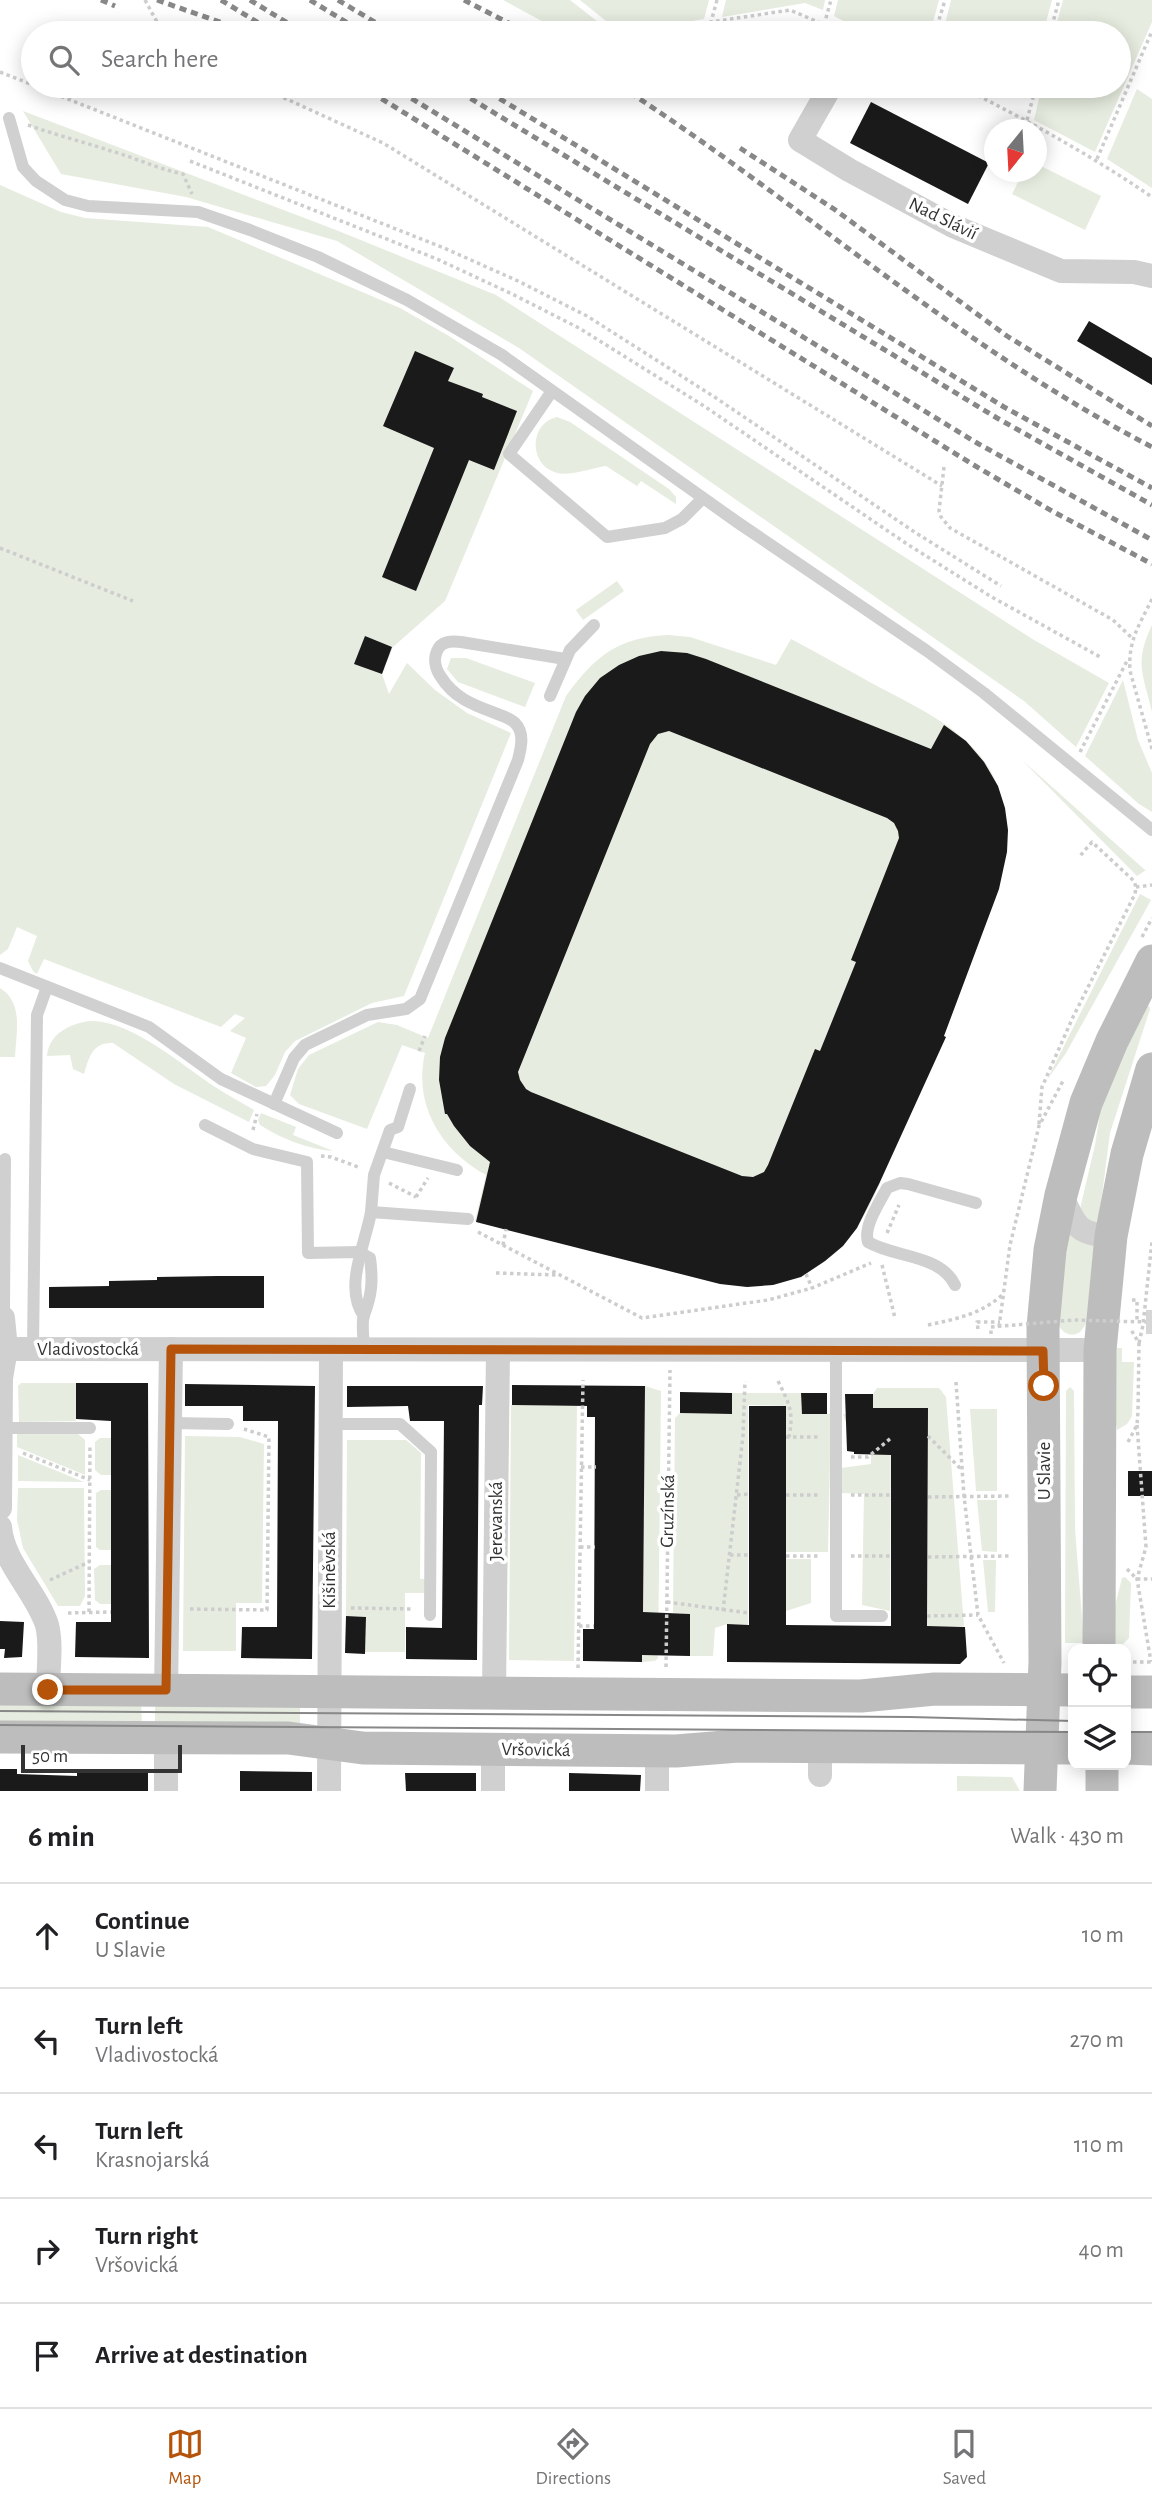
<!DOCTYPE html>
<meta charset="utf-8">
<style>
:root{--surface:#fff;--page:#f6f6f6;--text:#202124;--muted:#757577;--line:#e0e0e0;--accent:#b45309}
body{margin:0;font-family:"Alegreya Sans",sans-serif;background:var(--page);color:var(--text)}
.controls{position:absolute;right:21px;bottom:21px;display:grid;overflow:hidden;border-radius:14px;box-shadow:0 4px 18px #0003}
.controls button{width:63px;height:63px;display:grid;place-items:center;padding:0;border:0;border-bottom:2px solid var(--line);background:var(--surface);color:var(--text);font:35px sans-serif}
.compass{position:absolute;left:984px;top:119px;width:63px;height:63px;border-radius:50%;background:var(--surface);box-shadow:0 4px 18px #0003;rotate:198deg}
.scale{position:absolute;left:21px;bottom:18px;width:161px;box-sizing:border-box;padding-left:7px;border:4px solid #333;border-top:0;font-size:19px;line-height:24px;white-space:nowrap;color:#333;-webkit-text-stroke:5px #fff;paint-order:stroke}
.stop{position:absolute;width:21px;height:21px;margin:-16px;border:5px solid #b45309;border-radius:50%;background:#fff}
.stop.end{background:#b45309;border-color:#fff;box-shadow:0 2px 7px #0008}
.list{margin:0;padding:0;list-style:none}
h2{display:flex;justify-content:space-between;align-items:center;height:91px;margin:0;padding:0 28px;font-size:30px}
h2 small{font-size:23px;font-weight:400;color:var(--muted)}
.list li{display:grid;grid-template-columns:46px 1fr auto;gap:21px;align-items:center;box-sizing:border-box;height:105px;padding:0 28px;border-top:2px solid var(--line)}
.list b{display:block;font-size:26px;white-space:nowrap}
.list p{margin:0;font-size:23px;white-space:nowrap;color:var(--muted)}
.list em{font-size:23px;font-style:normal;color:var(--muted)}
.icon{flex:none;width:38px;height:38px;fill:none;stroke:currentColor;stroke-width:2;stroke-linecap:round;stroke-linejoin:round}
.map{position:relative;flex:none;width:1152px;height:1791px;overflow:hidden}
.search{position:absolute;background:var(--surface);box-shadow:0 4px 18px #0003;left:21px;right:21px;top:21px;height:77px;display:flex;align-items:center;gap:18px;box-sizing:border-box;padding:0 24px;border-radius:38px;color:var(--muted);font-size:26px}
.sheet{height:616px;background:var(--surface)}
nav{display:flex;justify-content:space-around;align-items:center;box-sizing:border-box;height:98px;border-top:2px solid var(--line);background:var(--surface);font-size:19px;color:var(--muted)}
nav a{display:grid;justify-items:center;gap:4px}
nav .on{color:var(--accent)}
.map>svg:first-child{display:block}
</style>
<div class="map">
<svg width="1152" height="1791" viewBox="0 0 1152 1791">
<rect width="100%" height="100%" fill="#fff"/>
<g fill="#e6ecdf">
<polygon points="503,0 570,0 612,33 564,33"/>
<polygon points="580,0 709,0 704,19 621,33"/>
<polygon points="726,0 825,0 823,10 805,3 722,17"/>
<polygon points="838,0 939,0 930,33 866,33 834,16"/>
<polygon points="951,0 1052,0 1043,33 943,33"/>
<polygon points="1063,0 1152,0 1152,22 1095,152 1034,120 1042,86 1119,86 1119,33 1054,33"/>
<polygon points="1137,89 1152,99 1152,188 1107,159"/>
<polygon points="23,111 336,230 496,295 1034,640 1109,683 1076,747 1024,701 519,348 337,241 186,197 61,174"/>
<polygon points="1037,164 1101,196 1085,230 1012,194 1023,172 1036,172"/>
<polygon points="0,185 61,212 85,218 208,227 400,308 449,336 533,391 445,601 393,647 382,674 389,694 407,663 435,690 467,713 511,733 404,996 372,1003 295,1041 285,1052 275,1075 266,1086 256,1087 231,1073 246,1038 230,1031 245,1018 235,1014 221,1027 44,959 37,974 33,971 28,961 37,936 17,927 8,949 0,955"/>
<path d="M557,417L570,422L669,489L676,497V504L641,481L637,486L606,466C592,468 571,476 557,473C528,465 529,423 557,417Z"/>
<polygon points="617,581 624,591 583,620 576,610"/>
<path d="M1152,625V712C1143,673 1134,663 1152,625Z"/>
<path d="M669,635L690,637L776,665L791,639C819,654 847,669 875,685C920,709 981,735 998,788C1001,798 1000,870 999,883C996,904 983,928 976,948C951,1018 924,1087 893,1154C877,1188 863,1229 834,1254C801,1283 763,1289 721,1283L475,1221L486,1175C441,1150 413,1105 425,1053L402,1045L367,1129L299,1104L290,1095L298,1069L309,1055L378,1022L397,1025L428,1038L566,696C595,656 618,637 669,635Z"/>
<polygon points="451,658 466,658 535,683 525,707 458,682 447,669"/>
<polygon points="1123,680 1138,740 1152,773 1152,812 1139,804 1085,756"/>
<polygon points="1022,760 1145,870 1146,870 1137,876"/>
<polygon points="1140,894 1151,900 1066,1053 1047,1080"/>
<path d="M0,988C24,1003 16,1033 15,1057H0Z"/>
<polygon points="1149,1006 1150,1009 1110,1133 1098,1226 1093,1226 1080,1209 1095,1145 1101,1107 1145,1007"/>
<path d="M89,1021C130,1019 182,1065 215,1087C227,1095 241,1102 254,1110L249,1122L174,1084L113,1043C92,1042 89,1058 84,1074L73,1069L70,1055L47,1056C49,1034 69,1024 89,1021Z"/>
<path d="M261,1113L296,1127L293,1135L333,1151C307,1149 282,1139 260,1125L258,1120Z"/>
<path d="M1068,1231L1094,1244L1086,1324L1080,1332C1071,1338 1062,1333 1058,1324Z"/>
<polygon points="1113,1348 1122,1348 1122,1362 1134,1362 1132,1416 1127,1424 1117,1430 1112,1398"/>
<polygon points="21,1383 76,1383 76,1421 19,1422 18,1386"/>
<polygon points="645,1386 661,1391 658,1658 655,1661 642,1662"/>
<polygon points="1070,1387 1074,1391 1075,1529 1084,1643 1065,1643 1066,1391"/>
<polygon points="877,1388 939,1388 946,1397 964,1626 927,1626 928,1408 891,1408 890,1611 862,1605 864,1494 841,1493 841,1468 871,1464 871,1423 846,1422 843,1414 872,1414 873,1394"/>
<polygon points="732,1393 801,1393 802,1413 831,1414 828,1552 786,1552 786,1406 748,1405 748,1625 727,1624 715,1628 713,1656 690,1656 690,1614 673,1613 675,1418 680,1413 732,1414"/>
<polygon points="511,1405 577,1406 574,1661 509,1660"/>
<polygon points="970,1409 997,1409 997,1491 976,1491"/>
<polygon points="17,1434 78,1434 85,1440 85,1475 17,1447"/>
<polygon points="185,1436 240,1437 264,1444 262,1603 236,1603 236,1651 183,1651"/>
<polygon points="100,1438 112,1438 111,1475 101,1475 95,1470 95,1442"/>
<polygon points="347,1440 406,1440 421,1453 420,1579 428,1579 428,1593 405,1593 405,1652 365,1652 366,1617 346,1616"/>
<polygon points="18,1455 84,1482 18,1481"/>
<polygon points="18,1488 84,1488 85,1596 80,1606 58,1606 23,1548 17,1520"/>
<polygon points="101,1490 112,1490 111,1550 100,1550 96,1547 96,1493"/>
<polygon points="977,1500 997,1500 997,1552 982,1551"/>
<polygon points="786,1559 811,1559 811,1603 786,1611"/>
<polygon points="983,1560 996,1560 995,1612 988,1612"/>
<polygon points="100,1565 111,1565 111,1604 100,1604 95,1600 94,1569"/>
<polygon points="1125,1577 1131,1583 1129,1638 1123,1644 1112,1644 1113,1614 1122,1578"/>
<polygon points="0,1697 141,1699 142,1731 0,1730"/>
<polygon points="155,1698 300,1707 300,1732 155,1731"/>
<polygon points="957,1776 1012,1777 1020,1791 957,1791"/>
</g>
<g fill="#1a1a1a" fill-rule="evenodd">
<polygon points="871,102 989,163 968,204 850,143"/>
<polygon points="1089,321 1152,358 1152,385 1077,341"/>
<polygon points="415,351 454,368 448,381 483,394 482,397 517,411 494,470 469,460 416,591 382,577 434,448 383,426"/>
<polygon points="365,636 392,647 382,674 354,664"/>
<path d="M661,651L687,653L706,659L931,749L944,725L966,741L984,762L998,786L1005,808L1008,830L1007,852L999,889L944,1036L946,1037L879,1184L857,1228L843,1246L825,1261L801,1277L773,1285L747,1287L720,1284L476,1222L490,1162L470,1146L454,1126L447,1114H445L439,1080L440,1057L445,1038L576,712L585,696L600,678L619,665L639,656ZM669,731L887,818L894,823L898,831L899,838L851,960L856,962L820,1051L815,1049L768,1165L764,1172L753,1177L742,1176L531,1092L526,1089L520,1080L518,1072L650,744L658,734Z"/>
<polygon points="217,1276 264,1276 264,1308 49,1308 49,1287 109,1286 109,1281 157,1280 157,1277"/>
<polygon points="76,1383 148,1383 149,1658 75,1657 76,1622 111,1622 111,1421 76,1419"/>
<polygon points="185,1384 315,1386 312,1659 241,1658 242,1627 277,1627 278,1421 243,1421 243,1406 185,1406"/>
<polygon points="512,1385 645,1386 643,1612 690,1614 690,1656 642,1655 642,1662 583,1661 583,1629 594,1629 595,1417 587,1417 587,1406 512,1405"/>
<polygon points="347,1386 483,1386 482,1405 479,1405 477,1660 406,1659 406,1627 442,1628 444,1421 410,1421 408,1406 347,1407"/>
<polygon points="680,1392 732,1393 732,1414 680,1413"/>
<polygon points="801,1393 827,1393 827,1414 802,1414"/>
<polygon points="845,1394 873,1394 873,1408 928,1408 927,1626 965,1627 967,1657 960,1664 727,1662 727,1624 749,1625 749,1406 786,1406 786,1625 891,1626 891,1455 854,1454 854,1452 847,1451"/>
<rect x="1128" y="1471" width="24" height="25"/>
<polygon points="346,1616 366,1617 365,1654 345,1653"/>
<polygon points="0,1621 24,1622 22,1657 4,1658 5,1649 0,1649"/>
<polygon points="0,1769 17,1769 17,1774 77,1776 77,1770 148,1771 148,1791 0,1791"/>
<polygon points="240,1771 312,1772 312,1791 240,1791"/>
<polygon points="405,1773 476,1773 476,1791 406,1791"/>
<polygon points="569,1773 641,1775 640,1791 569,1791"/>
</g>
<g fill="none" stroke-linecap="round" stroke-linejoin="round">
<polyline stroke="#d6d6d6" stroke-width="24" stroke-dasharray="24 12" stroke-linecap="butt" points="1146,1322 1152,1322"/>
<g stroke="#cdcdcd" stroke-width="3.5" stroke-dasharray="3.5 3.5" stroke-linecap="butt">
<polyline points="145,0 163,33"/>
<polyline points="717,0 711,22 790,10 844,33"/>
<polyline points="824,25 831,0"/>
<polyline points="935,33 945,0"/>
<polyline points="1050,33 1059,0"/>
<polyline points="0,72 33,85"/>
<polyline points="35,86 444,248 518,281 587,316 716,398 916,533 1001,586"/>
<polyline points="258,86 383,143 942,486"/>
<path d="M959,86C1027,120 1089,154 1152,197"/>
<polyline points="1027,120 1036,86"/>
<path d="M28,125C56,135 84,142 111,151C136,158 158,169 183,174L192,194"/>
<polyline points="1097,159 1152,31"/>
<polyline points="190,161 437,259 512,294 579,328 704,406 907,544 990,596 1102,658"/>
<polyline points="944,467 939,511 941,517 950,528 1113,620 1132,638"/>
<polyline points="0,548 133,601"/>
<path d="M1152,599C1139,626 1128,640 1130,671L1152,749"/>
<polyline points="1080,752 1128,659"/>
<polyline points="1136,887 1152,885"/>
<polyline points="1142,937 1152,918"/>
<polyline points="419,1051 425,1036"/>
<polyline points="1039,1124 1042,1087 1073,1017 1135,894 1136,887 1134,881 1092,842 1080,856"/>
<polyline points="253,1130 257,1114"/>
<polyline points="321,1156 331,1157 361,1168"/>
<polyline points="389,1183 416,1197"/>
<polyline points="416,1197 428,1178"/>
<polyline points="478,1232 642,1318 768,1300 812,1288 871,1263"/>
<polyline points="887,1233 899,1205"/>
<polyline points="503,1245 506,1229"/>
<polyline points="882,1265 895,1318"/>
<polyline points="496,1273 557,1275"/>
<polyline points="806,1274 812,1288"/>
<polyline points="1132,1300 1137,1300 1137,1321"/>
<path d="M928,1325C956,1319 982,1314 1003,1294"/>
<polyline points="999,1327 1010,1245 1039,1126 1064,1079"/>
<polyline points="978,1329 977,1322 1000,1322"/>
<polyline points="1139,1343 1143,1325 1152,1241"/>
<path d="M778,1381C789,1403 794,1412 789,1437"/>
<polyline points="956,1382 964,1496 978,1615 1004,1663"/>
<polyline points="1137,1425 1146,1547 1137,1579 1151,1662"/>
<polyline points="928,1436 961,1469"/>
<polyline points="786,1437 820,1437"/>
<polyline points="1128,1442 1137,1425 1138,1412 1139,1343 1130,1328"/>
<polyline points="23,1453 90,1480"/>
<polyline points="851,1457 868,1457 891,1438"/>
<polyline points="581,1467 596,1467"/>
<polyline points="737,1495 749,1494"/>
<polyline points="786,1495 819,1495"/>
<polyline points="851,1495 891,1495"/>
<polyline points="928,1497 1011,1496"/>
<polyline points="580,1547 595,1547"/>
<polyline points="730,1555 749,1555"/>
<polyline points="786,1556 819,1556"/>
<polyline points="851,1556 891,1556"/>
<polyline points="928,1557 1011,1556"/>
<polyline points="1127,1569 1137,1579 1152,1579"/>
<polyline points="50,1580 89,1562"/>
<polyline points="667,1602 749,1613"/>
<polyline points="351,1608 413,1609"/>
<polyline points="190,1609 267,1610 269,1437 244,1429"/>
<polyline points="723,1611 743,1436 745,1381"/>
<polyline points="89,1612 90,1444"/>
<polyline points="68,1613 111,1612"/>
<polyline points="927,1616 978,1615"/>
<polyline points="579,1626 594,1626"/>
<polyline points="1126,1662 1152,1662"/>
<polyline points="666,1667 670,1370"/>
<polyline points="578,1668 583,1380"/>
</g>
<g stroke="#d0d0d0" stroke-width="12">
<polyline points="9,118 23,167 36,181 65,200 88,206 198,212 250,230 318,257 407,300 502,355 737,522 927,651 984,693 1152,830"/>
<polyline points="552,391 509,454 607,537 665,528 682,519 703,498"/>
<polyline points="550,696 570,650 594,625"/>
<polyline points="0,968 149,1027 221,1079 337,1133"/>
<path d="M274,1104L294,1058L305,1045L367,1015L406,1009L420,999L518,760C521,748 525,733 515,723C510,718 502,716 495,713C474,705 454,698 441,677C436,670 433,660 437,651C441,641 451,641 461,642L565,659"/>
<path d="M205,1125L253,1149L307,1162L308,1253L359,1252L370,1258C373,1280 372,1295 364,1315C361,1324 364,1340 364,1350"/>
<polyline points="383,1152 457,1170"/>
<polyline points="5,1159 4,1309 8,1321"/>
<polyline points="371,1212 374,1175 390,1130 398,1127 410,1089"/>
<path d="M955,1285C940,1254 895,1258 868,1242C863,1226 880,1202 887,1188L900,1183L908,1184L976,1203"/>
<path d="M364,1316C343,1288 366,1242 371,1212L468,1219"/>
<polyline points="33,1349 37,1015 47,987"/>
<polyline points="836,1351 836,1616 882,1616"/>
<polyline points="170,1423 228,1424"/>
<polyline points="330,1424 400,1424 431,1452 430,1615"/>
<polyline points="1,1428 90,1428"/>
</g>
<g stroke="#d0d0d0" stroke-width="24">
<polyline points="828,91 800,140 849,170 953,226 1061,271 1134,272 1152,276"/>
<path d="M1061,1195C1076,1225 1075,1234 1111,1236"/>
<polyline points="0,1316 3,1318 6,1349 1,1378 0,1508"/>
<polyline points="0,1349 1100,1350"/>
<path d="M0,1527C3,1563 36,1591 47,1625C52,1644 48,1670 48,1690"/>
<polyline points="166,1691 171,1349"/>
<polyline points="494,1692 498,1350"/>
<polyline points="657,1751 657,1791"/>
<polyline points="820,1775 820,1746"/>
<polyline points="166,1791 166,1737"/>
<polyline points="329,1791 331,1350"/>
<polyline points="493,1791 493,1749"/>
</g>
<g stroke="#bdbdbd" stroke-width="33">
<polyline points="1099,1649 1100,1350 1111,1236 1127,1154 1152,1069"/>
<polyline points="0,1689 861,1696 935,1689 1073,1690"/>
<polyline points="1126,1692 1152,1692"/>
<polyline points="0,1737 288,1738 363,1748 676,1751 738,1746 1073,1748"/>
<polyline points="1126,1748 1152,1749"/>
<polyline points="1102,1765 1102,1791"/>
<polyline points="1040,1791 1045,1662 1043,1327 1050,1250 1061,1195 1086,1103 1112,1041 1152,961"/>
</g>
<g stroke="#888" stroke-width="2">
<polyline points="0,1711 910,1717 1073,1721"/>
<polyline points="0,1725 1073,1732"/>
<polyline points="1126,1732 1152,1732"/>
</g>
<g stroke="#888" stroke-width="5" stroke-dasharray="7 5" stroke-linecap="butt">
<polyline points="101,0 115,6"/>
<polyline points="157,0 251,33"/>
<polyline points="221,0 275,33"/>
<polyline points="250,0 304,33"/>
<polyline points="310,0 364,33"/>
<polyline points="338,0 393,33"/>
<polyline points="464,0 528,33"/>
<polyline points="361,86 972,464 1052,511 1152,564"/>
<polyline points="391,86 977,443 1152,540"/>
<polyline points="450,86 997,418 1152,505"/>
<polyline points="479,86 1004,407 1152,488"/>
<path d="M620,86C799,202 961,348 1152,447"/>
<polyline points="740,148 834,209 1007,336 1152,426"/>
</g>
<polyline stroke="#cdcdcd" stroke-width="3.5" stroke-dasharray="3.5 3.5" stroke-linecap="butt" points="991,1334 991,1327 1074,1320 1146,1322"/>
</g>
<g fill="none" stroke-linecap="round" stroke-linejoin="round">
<polyline stroke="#b45309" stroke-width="9" points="48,1690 166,1690 171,1349 1043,1351 1044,1386"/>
</g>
<g text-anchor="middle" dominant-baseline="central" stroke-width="7" stroke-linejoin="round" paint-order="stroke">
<g font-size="19" fill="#333" stroke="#fff">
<text transform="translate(943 219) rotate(26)">Nad Slávií</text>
<text x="88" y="1349">Vladivostocká</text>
<text transform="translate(1044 1471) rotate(-90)">U Slavie</text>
<text transform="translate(668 1511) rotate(-89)">Gruzínská</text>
<text transform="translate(496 1521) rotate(-90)">Jerevanská</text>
<text transform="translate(329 1570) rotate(-90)">Kišiněvská</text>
<text transform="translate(536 1750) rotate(1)">Vršovická</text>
</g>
</g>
</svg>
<div class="controls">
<button><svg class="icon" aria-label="locate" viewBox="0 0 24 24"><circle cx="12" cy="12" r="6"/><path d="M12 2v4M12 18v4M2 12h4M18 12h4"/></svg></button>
<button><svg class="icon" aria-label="layers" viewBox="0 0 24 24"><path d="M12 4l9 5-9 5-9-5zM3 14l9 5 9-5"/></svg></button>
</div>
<svg class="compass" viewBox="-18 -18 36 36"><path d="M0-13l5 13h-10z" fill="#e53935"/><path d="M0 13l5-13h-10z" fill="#757577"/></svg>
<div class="scale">50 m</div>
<div class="stop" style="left:1044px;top:1386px"></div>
<div class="stop end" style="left:48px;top:1690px"></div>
<div class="search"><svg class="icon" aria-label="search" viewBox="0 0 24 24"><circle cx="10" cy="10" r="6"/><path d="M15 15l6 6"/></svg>Search here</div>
</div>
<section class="sheet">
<h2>6 min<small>Walk · 430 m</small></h2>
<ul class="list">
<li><svg class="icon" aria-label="ahead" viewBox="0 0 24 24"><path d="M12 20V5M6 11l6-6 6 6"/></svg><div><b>Continue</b><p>U Slavie</p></div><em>10 m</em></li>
<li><svg class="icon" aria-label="left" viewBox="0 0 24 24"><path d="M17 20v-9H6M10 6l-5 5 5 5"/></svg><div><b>Turn left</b><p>Vladivostocká</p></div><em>270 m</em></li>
<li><svg class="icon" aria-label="left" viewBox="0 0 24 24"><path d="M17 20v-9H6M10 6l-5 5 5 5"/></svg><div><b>Turn left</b><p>Krasnojarská</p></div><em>110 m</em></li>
<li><svg class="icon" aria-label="right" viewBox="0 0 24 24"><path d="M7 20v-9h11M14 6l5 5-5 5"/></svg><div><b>Turn right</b><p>Vršovická</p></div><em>40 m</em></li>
<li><svg class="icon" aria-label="arrive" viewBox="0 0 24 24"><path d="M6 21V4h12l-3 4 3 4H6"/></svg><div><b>Arrive at destination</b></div></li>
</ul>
</section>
<nav>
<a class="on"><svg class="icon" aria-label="map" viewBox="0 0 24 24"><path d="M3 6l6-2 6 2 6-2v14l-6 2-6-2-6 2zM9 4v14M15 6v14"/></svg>Map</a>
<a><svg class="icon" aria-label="directions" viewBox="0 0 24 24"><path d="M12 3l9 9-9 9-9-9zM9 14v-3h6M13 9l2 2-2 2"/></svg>Directions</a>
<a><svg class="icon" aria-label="saved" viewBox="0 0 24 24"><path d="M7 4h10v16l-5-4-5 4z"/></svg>Saved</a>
</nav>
